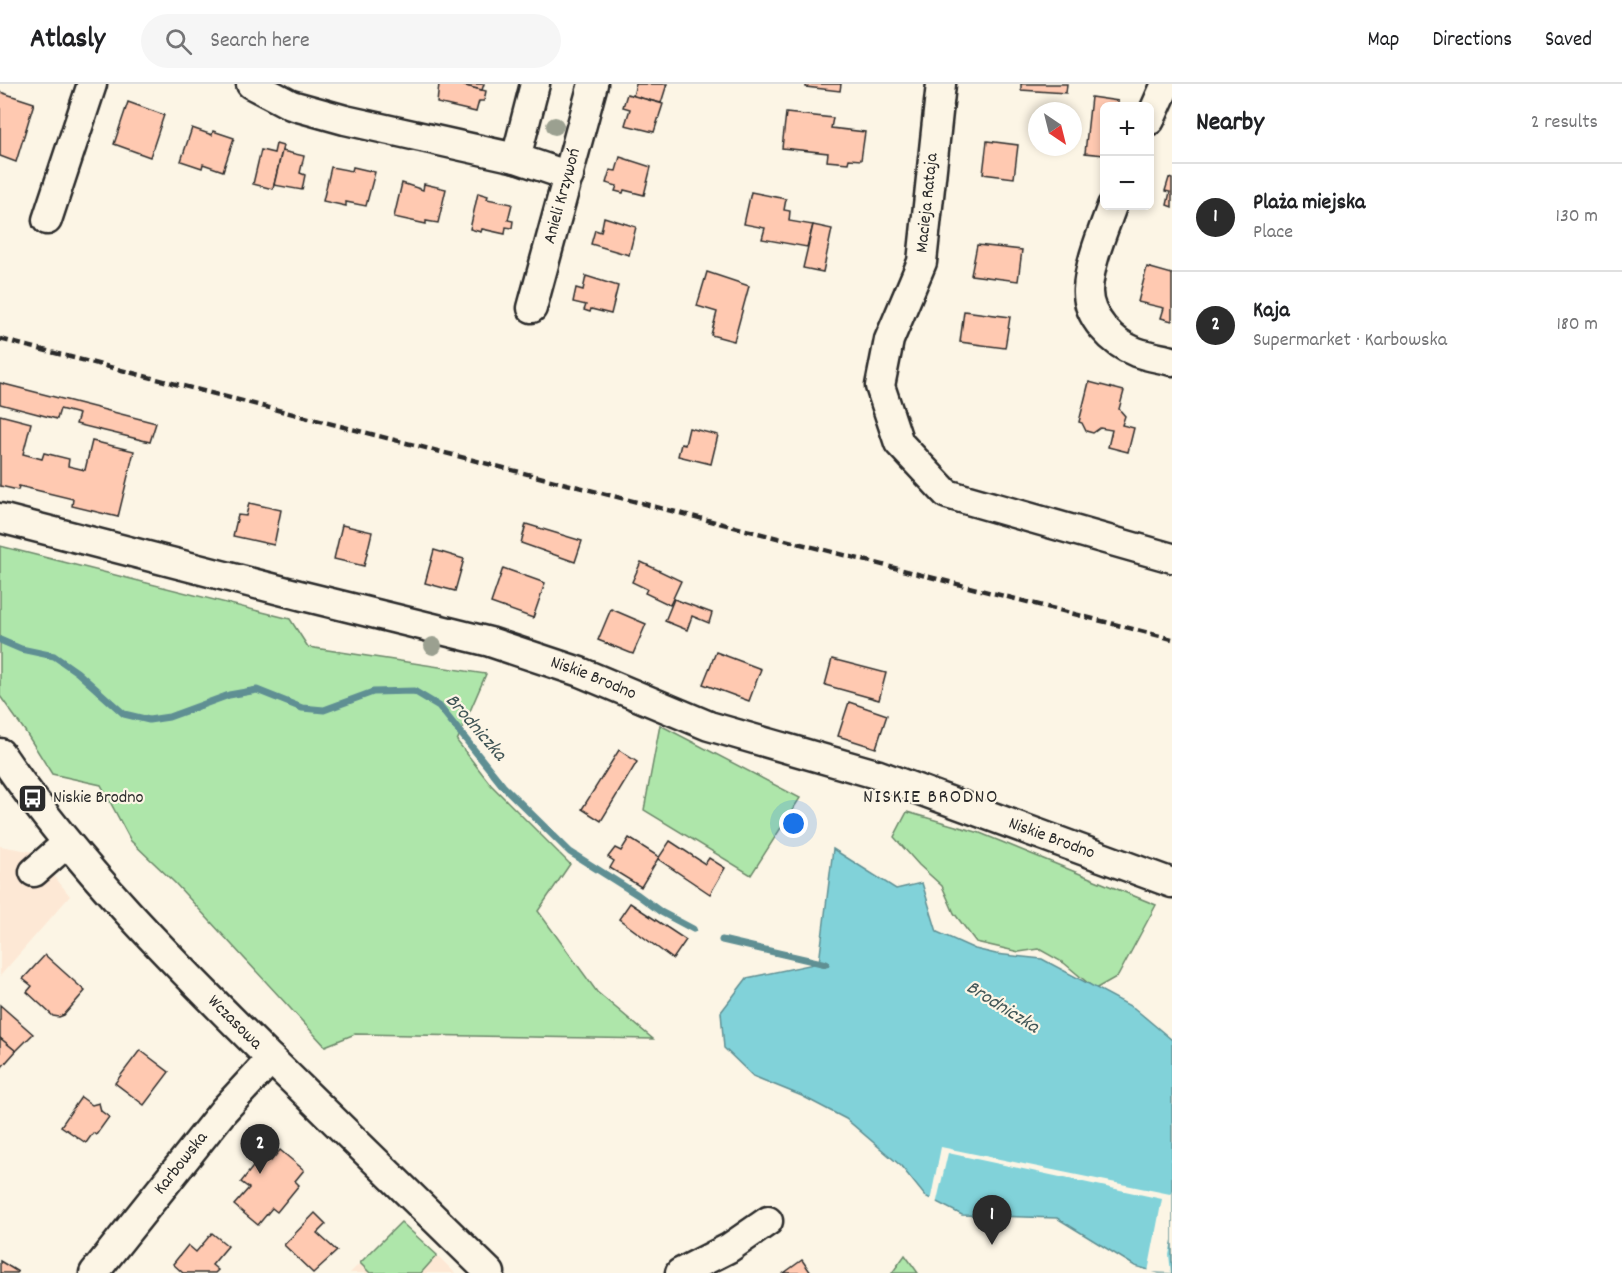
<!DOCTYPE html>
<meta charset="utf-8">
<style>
:root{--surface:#fff;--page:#f6f6f6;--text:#202124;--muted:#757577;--line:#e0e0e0;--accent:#2b2b2b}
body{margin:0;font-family:Dekko,sans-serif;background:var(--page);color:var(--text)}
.controls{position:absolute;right:18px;top:18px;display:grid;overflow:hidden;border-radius:9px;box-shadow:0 3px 9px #0003}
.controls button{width:54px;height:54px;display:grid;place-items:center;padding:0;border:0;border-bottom:2px solid var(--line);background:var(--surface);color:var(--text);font:30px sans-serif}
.compass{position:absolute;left:1028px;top:18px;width:54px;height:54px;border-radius:50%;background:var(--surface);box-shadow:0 3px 9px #0003;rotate:145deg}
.you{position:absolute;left:794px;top:740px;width:21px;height:21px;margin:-15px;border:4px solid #fff;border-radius:50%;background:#1a73e8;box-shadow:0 0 0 9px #1a73e833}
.badge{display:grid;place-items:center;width:39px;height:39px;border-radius:50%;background:var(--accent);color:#fff;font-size:20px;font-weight:700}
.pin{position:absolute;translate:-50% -50px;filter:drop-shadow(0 2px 3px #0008)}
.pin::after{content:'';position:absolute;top:32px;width:21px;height:18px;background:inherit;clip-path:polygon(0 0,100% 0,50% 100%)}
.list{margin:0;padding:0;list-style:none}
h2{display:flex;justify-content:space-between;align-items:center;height:78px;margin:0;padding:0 24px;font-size:26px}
h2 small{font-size:20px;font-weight:400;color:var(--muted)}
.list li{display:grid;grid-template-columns:39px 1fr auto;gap:18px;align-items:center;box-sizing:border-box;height:108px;padding:0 24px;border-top:2px solid var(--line)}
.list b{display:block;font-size:22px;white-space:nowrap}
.list p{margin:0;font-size:20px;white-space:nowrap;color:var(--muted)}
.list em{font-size:20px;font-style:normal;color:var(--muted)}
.icon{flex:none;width:33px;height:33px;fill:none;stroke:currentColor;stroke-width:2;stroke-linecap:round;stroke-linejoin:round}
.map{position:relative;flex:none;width:1172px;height:1189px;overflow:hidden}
header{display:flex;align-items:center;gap:36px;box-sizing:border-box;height:84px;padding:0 30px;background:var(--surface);border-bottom:2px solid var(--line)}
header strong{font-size:28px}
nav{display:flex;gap:33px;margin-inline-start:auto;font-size:21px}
.search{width:420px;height:54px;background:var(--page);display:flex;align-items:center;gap:15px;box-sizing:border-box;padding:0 21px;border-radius:33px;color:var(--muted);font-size:22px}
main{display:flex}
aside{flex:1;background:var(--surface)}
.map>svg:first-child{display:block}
</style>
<header>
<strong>Atlasly</strong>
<div class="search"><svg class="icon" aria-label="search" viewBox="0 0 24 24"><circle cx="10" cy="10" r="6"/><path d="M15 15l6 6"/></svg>Search here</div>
<nav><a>Map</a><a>Directions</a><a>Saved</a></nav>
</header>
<main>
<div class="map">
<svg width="1172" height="1189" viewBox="0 0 1172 1189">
<rect width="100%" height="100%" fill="#fcf5e5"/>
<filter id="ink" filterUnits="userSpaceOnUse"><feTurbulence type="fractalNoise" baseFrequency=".0167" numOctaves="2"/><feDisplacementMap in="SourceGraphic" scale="12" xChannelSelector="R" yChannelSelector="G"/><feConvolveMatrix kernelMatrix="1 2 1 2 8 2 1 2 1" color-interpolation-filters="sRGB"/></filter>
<g filter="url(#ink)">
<g fill="#fde8d5">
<polygon points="0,762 35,768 70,812 0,892"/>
<polygon points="401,1138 437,1171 455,1189 350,1189"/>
</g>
<g fill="#aee6aa" stroke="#6c886a" stroke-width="1.5">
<polygon points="0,462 290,535 308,563 486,590 457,657 491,701 570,780 538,827 597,908 653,955 355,950 325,962 175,799 131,757 101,701 52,690 25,647 0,612"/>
<polygon points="660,641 800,714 751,791 644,726"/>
<polygon points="907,728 980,749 1156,821 1118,892 1095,905 1064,879 1039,865 1019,868 976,858 954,829 942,802 919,781 894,753"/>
<polygon points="401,1138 437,1171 421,1189 370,1189 360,1179"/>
<polygon points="905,1171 918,1189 892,1189"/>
</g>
<polygon fill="#81d2d9" stroke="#5f8f93" stroke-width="1.5" points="833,765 896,805 922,799 937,848 975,865 996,870 1042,875 1134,924 1172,956 1172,1189 1159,1189 1135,1182 1057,1134 962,1131 925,1112 901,1082 846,1035 802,1012 753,992 724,964 721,928 747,894 819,879"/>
<polygon fill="#fcf5e5" points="941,1063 1170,1110 1172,1109 1172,1156 1169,1171 1171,1189 1148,1188 1162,1115 948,1069 936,1121 930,1118"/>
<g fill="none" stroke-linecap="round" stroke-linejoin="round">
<g stroke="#5f8f93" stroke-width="7">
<polyline points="0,556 21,565 54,572 77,588 124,630 149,636 169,633 229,611 257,606 302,624 324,626 373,608 414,607 439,622 503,702 570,768 638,811 661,828 693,845"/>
<polyline points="722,856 826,880"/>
</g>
</g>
<g fill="#ffc9b1" stroke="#2b2b2b" stroke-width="1.5">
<polygon points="439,0 458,0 486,7 484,17 479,17 476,28 437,19"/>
<polygon points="458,0 484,0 482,6"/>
<polygon points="636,0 667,0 661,19 633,12"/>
<polygon points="806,0 841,0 840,7 806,3"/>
<polygon points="1021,0 1067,0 1066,9 1021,6"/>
<polygon points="0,8 34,19 16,78 0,72"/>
<polygon points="627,10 663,20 654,48 625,41 630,25 623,23"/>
<polygon points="1091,13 1118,17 1118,22 1104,22 1104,71 1085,69"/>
<polygon points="128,18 164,31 150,73 114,60"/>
<polygon points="786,29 833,34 831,44 865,48 861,76 849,75 848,79 827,77 828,69 782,64"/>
<polygon points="192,44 212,51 213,47 234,54 223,87 203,80 202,84 181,77"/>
<polygon points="987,57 1018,61 1014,94 983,90"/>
<polygon points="276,60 283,62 273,105 253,100 261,66 274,69"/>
<polygon points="282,67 304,72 300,89 305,91 302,106 274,101"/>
<polygon points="620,73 651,83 644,111 624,106 623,109 615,107 617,102 606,99 610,86 616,87"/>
<polygon points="331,83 352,87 353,83 375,88 366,122 346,118 346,122 323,117"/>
<polygon points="1169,94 1172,95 1172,123 1167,121 1170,108 1165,107"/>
<polygon points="402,99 423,106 424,100 446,105 438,139 426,137 426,140 394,133"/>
<polygon points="751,108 786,115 784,126 790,127 789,137 813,141 807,163 762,155 765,144 744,140"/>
<polygon points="478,109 488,112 487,115 512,120 508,136 513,137 512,144 506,143 505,150 482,145 481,148 470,145"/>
<polygon points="604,133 636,143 629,171 591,160 595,146 601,148"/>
<polygon points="813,141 832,145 823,188 803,184"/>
<polygon points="977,161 1022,166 1018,197 971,191"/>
<polygon points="1147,183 1172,190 1172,237 1161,234 1164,224 1138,218"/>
<polygon points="707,188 749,202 734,257 711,251 717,228 697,222"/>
<polygon points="586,192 618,202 611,230 591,225 590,228 584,226 586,221 573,218 576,204 583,206"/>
<polygon points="964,227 1010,233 1005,264 960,258"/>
<polygon points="1089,298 1124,307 1119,325 1125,332 1122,341 1134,344 1128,368 1108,363 1112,346 1100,344 1093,349 1086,347 1082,339 1079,338"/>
<polygon points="0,299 156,339 150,358 76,340 79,330 60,325 57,335 0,320"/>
<polygon points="0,331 31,339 23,370 42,375 44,369 69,375 68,382 85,386 92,357 134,367 118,433 72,422 73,415 19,402 18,406 0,402"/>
<polygon points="689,344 718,351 711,380 678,372 681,360 685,361"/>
<polygon points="249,419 281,426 274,461 233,452 238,431 246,432"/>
<polygon points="526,440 582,457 575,478 521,459"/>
<polygon points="342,441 372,448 364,482 334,475"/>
<polygon points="434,466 464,475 455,507 425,499"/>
<polygon points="641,478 681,497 670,521 645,509 647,505 632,498"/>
<polygon points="503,484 545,499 533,534 491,519"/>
<polygon points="674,515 712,529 709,539 692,532 687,546 665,537"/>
<polygon points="611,525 646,540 633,570 598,556"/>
<polygon points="716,568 761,585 749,617 703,600"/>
<polygon points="832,575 886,589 879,616 825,601"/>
<polygon points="849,618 887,631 876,664 838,652"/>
<polygon points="619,666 637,678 601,737 582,725"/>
<polygon points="629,754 659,773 641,803 610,784 614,777 608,773 615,764 621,767"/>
<polygon points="670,757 705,780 709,774 725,784 710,810 658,775"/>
<polygon points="630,819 686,856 673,875 619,835"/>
<polygon points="45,871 85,907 64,931 59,933 53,932 27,908 32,902 23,895"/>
<polygon points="0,921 33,950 16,967 0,954"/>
<polygon points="0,954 16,967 0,985"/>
<polygon points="140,966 169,988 144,1021 115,999"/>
<polygon points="81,1013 92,1021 99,1019 101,1027 109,1033 96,1051 93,1049 86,1059 61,1042"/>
<polygon points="280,1066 304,1086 295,1097 299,1101 277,1128 272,1124 258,1141 234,1121 249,1104 241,1098 263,1070 271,1077"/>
<polygon points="315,1129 326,1140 317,1149 337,1167 313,1189 284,1161"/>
<polygon points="212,1149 228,1162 212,1181 218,1186 215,1189 183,1189 173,1180 188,1161 196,1168"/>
<polygon points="802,1176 811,1189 784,1189"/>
<polygon points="0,1177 18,1188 17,1189 0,1189"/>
</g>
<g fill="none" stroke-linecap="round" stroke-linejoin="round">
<defs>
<g id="minor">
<polyline points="251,0 291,21 345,36 516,74 569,92"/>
<polyline points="941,0 922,178 889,256 880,302 899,359 947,410 1172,474"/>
<polyline points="1150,36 1166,0"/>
<polyline points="516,74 535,0"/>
<path d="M1112,122C1103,147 1089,179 1088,206C1087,233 1113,259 1136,268C1147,272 1160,274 1172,277"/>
<polyline points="47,136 92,0"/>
<path id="s1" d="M532,224L593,0"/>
<path id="s2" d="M0,434L303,512L490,558L580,588L709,642L876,690L1172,799"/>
<path id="s3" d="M0,669C77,782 173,878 270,974C343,1046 417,1117 490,1189"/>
<polyline points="34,788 67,759"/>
<path id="s4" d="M94,1189L224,1026L271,975"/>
<polyline points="680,1189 729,1164 768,1137"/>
</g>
</defs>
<use href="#minor" stroke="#2b2b2b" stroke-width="33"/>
<use href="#minor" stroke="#fcf5e5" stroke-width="28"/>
<polyline stroke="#2b2b2b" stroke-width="4.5" stroke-dasharray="9 4.5" stroke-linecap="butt" points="0,255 1172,555"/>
</g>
<g fill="#9ba090">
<circle cx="555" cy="42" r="9"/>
<circle cx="433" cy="562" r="9"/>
</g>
</g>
<defs>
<symbol id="bus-square" viewBox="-11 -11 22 22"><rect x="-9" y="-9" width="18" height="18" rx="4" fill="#2b2b2b" stroke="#fcf5e5"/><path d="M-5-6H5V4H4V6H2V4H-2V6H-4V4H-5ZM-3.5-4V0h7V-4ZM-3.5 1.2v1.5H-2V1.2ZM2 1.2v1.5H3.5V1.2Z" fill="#fff"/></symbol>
</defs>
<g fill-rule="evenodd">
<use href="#bus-square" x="16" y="698" width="33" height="33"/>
</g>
<g text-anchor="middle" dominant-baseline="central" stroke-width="4.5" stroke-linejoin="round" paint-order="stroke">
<g font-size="18" fill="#2b2b2b" stroke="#fcf5e5">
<text stroke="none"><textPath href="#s1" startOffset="116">Anieli Krzywoń</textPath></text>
<text transform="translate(928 119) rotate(-84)">Macieja Rataja</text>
<text stroke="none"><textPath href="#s2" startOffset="615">Niskie Brodno</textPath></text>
<text stroke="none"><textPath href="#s2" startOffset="1101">Niskie Brodno</textPath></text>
<text stroke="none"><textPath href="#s3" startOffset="358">Wczasowa</textPath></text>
<text stroke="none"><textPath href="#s4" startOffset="140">Karbowska</textPath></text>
</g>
<g font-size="18" fill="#2b2b2b" stroke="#fcf5e5" text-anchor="start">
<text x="53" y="714">Niskie Brodno</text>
</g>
<g font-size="20" font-style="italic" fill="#405556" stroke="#fcf5e5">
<text transform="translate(475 644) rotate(49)">Brodniczka</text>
<text transform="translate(1002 924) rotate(32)">Brodniczka</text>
</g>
<g font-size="20" letter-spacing="1.5" fill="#2b2b2b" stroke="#fcf5e5">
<text x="931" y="714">NISKIE BRODNO</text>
</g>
</g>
</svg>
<div class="controls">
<button>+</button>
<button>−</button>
</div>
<svg class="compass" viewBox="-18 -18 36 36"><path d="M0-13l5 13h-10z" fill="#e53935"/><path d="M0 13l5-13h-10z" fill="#757577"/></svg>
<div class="you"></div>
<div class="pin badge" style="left:992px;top:1161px">1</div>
<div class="pin badge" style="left:260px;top:1090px">2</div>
</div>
<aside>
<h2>Nearby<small>2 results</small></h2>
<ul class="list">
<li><span class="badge">1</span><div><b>Plaża miejska</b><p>Place</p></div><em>130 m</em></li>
<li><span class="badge">2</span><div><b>Kaja</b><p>Supermarket · Karbowska</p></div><em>180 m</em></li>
</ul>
</aside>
</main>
